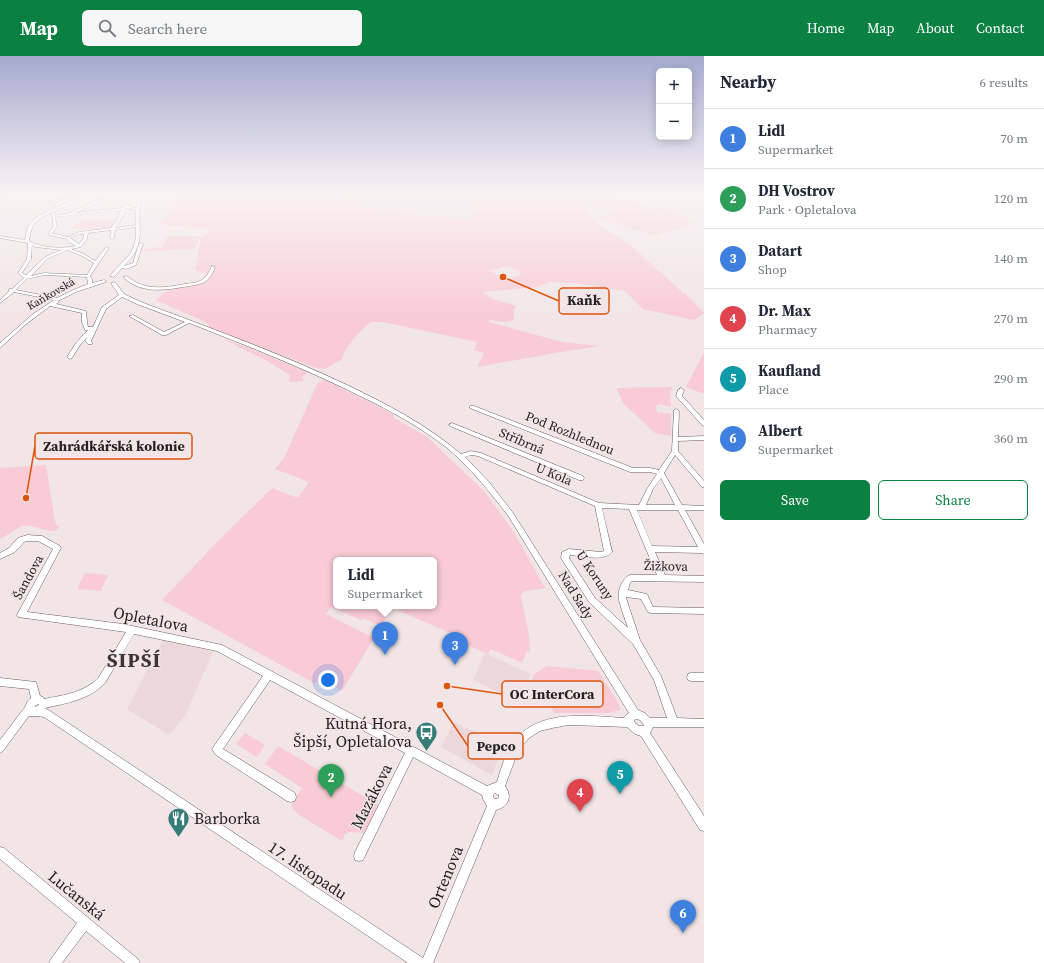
<!DOCTYPE html>
<meta charset="utf-8">
<style>
:root{--surface:#fff;--page:#f6f6f7;--text:#1f2937;--muted:#747a83;--line:#e0e1e3;--accent:#0b8043}
body{margin:0;font-family:"Source Serif 4",serif;background:var(--page);color:var(--text)}
.controls{position:absolute;right:12px;top:12px;display:grid;overflow:hidden;border-radius:6px;box-shadow:0 2px 10px #0003}
.controls button{width:36px;height:36px;display:grid;place-items:center;padding:0;border:0;border-bottom:1px solid var(--line);background:var(--surface);color:var(--text);font:20px sans-serif}
.you{position:absolute;left:328px;top:624px;width:14px;height:14px;margin:-10px;border:3px solid #fff;border-radius:50%;background:#1a73e8;box-shadow:0 0 0 6px #1a73e833}
.badge{display:grid;place-items:center;width:26px;height:26px;border-radius:50%;background:var(--accent);color:#fff;font-size:13px;font-weight:700}
.pin{position:absolute;translate:-50% -33px;filter:drop-shadow(0 1px 2px #0008)}
.pin::after{content:'';position:absolute;top:21px;width:14px;height:12px;background:inherit;clip-path:polygon(0 0,100% 0,50% 100%)}
.popup{position:absolute;left:333px;top:501px;width:104px;height:52px;box-sizing:border-box;display:grid;place-content:center;border-radius:6px;background:var(--surface);filter:drop-shadow(0 1px 3px #0005);font-size:13px;white-space:nowrap;color:var(--muted)}
.popup b{font-size:15px;color:var(--text)}
.popup::after{content:'';position:absolute;left:50%;top:100%;margin-left:-8px;border:8px solid transparent;border-top-color:var(--surface)}
.list{margin:0;padding:0;list-style:none}
h2{display:flex;justify-content:space-between;align-items:center;height:52px;margin:0;padding:0 16px;font-size:17px}
h2 small{font-size:13px;font-weight:400;color:var(--muted)}
.list li{display:grid;grid-template-columns:26px 1fr auto;gap:12px;align-items:center;box-sizing:border-box;height:60px;padding:0 16px;border-top:1px solid var(--line)}
.list b{display:block;font-size:15px;white-space:nowrap}
.list p{margin:0;font-size:13px;white-space:nowrap;color:var(--muted)}
.list em{font-size:13px;font-style:normal;color:var(--muted)}
.actions{display:flex;gap:8px;padding:12px 16px}
.actions a{flex:1;padding:9px 0;border:1px solid var(--accent);border-radius:6px;text-align:center;font-size:14px;color:var(--accent)}
.actions .main{background:var(--accent);color:#fff}
.icon{flex:none;width:22px;height:22px;fill:none;stroke:currentColor;stroke-width:2;stroke-linecap:round;stroke-linejoin:round}
.map{position:relative;flex:none;width:704px;height:907px;overflow:hidden}
header{display:flex;align-items:center;gap:24px;box-sizing:border-box;height:56px;padding:0 20px;background:var(--accent);color:#fff}
header strong{font-size:19px}
nav{display:flex;gap:22px;margin-inline-start:auto;font-size:14px}
.search{width:280px;height:36px;background:var(--page);display:flex;align-items:center;gap:10px;box-sizing:border-box;padding:0 14px;border-radius:6px;color:var(--muted);font-size:15px}
main{display:flex}
aside{flex:1;background:var(--surface)}
.map>svg:first-child{display:block}
</style>
<header>
<strong>Map</strong>
<div class="search"><svg class="icon" aria-label="search" viewBox="0 0 24 24"><circle cx="10" cy="10" r="6"/><path d="M15 15l6 6"/></svg>Search here</div>
<nav><a>Home</a><a>Map</a><a>About</a><a>Contact</a></nav>
</header>
<main>
<div class="map">
<svg width="704" height="907" viewBox="0 0 704 907">
<rect width="100%" height="100%" fill="#f1e5e7"/>
<g fill="#ecd7db">
<polygon points="322,135 463,135 472,145 475,162 418,160 356,148 360,144 337,140"/>
<polygon points="163,584 213,596 185,660 169,679 127,653"/>
<polygon points="485,597 530,618 521,646 473,624"/>
<polygon points="454,666 503,690 492,719 441,691"/>
</g>
<g fill="#f9cbd4" fill-rule="evenodd">
<polygon points="0,135 30,135 27,139 0,141"/>
<path d="M169,135H235L236,138L322,135L337,140L360,144L356,148L417,160L474,162L472,145L463,135H555L563,138L559,135H604L638,146L639,149L667,153L681,158L691,166L631,150L620,154L633,151L694,168L656,179L648,178L590,159L589,158L600,161L612,156L581,148L586,154L588,160L634,192L683,237H685L704,257L694,264L643,253L625,235L574,227L549,226L538,231L482,236L491,242L516,250L514,254V264L506,266L489,264V266L562,286L600,290L561,296L477,311L484,297L474,294L477,286L383,266H371C360,274 346,290 342,303L325,313L316,312L210,272L206,266L156,244L166,235L204,227L211,220L195,214L201,181L208,177V173L157,168L170,155L171,149L181,148L161,147L166,141L185,139L194,142L190,148L197,140C190,135 177,138 168,137ZM509,210L521,217V219L504,224L490,214Z"/>
<polygon points="84,163 86,164 119,165 112,172 69,173"/>
<polygon points="168,180 200,180 195,193 144,195 145,193 162,191"/>
<polygon points="223,283 244,290 304,315 307,317 302,321 304,325 289,326 290,319 267,305"/>
<polygon points="704,296 704,338 686,331"/>
<path d="M325,324L389,356L413,371L393,359L394,362L426,380L484,435L509,469L546,530L522,491L545,532L525,535L521,539C524,559 530,575 530,596L527,595L522,607L491,593L488,598L449,581L450,577L395,553L393,555L380,550L378,552L389,557L381,570L363,562L361,564L331,551L326,558L374,582L342,635L322,625L314,627L162,544L219,484L272,432L298,442L309,426L275,413L284,402L318,326ZM336,504H434V550H336Z"/>
<polygon points="673,331 670,335 671,351 660,348 656,350 657,356 671,358 671,380 655,377 623,347 617,334 617,332"/>
<path d="M46,409L55,466L59,472L56,475C46,476 30,467 22,470C17,472 6,480 0,483V412Z"/>
<polygon points="85,517 108,519 101,535 77,533"/>
<polygon points="547,610 598,615 619,648 620,654 608,657 554,657 544,636 533,635 532,632 533,619"/>
<polygon points="245,677 265,689 257,701 236,688"/>
<polygon points="278,690 380,750 365,777 350,776 345,778 342,785 299,759 291,750 302,732 265,708"/>
</g>
<g fill="none" stroke-linecap="round" stroke-linejoin="round">
<defs>
<g id="minor">
<path d="M90,135H94L79,145L52,156H54L55,159L67,158L100,143L117,141L116,139L117,135H121L120,139L125,149L136,152L138,141L142,135H146C129,162 154,182 124,210L133,207L139,188L141,187L143,188L136,209L126,213L122,212L114,221L110,220C125,201 137,199 136,171L115,174L114,182L112,183L110,182L111,174L88,177L87,183L81,191L71,193L84,198L95,205L106,191L109,192L90,220L92,223V227L104,224L106,225V226L76,236L58,245L59,246L56,248L86,255L87,266L88,271H93L102,251L119,239L111,227L115,226L124,238L141,246C210,272 280,297 347,329C387,348 427,369 461,398L471,395L481,397L599,447L639,449L647,433L657,418L650,416H630L470,352V350H474L633,412H650L659,414L672,395L674,354L676,353L679,355L678,381L704,380V384L678,385V395L704,425V431H702L675,399L664,417L682,449L704,450V454H685L704,488V498L701,497L655,496L665,519L704,520V526L632,525L630,527L628,534L647,538L653,551L704,552V558L651,557L648,556L641,543L626,541V542L640,584L661,620L677,662L704,663V671H653L650,677L704,760V775L700,774L641,680L635,678L627,671L601,670L568,669L552,672L540,675L529,682L519,693L514,706L505,730C513,741 508,751 496,754L433,907H408L44,661C39,660 36,660 30,660L28,661L3,695L0,697V684L22,655C27,651 25,646 31,642L29,633L0,630V622L36,626L40,640L43,641L44,643C64,639 84,637 99,621L126,576L18,561L17,559L18,557L53,493L38,485H27L24,486L15,496L0,503V497L9,492L18,482L27,479L42,480L60,490L61,492L27,556L123,568L222,589L487,730L497,726C501,713 505,698 513,687C537,652 588,660 624,662L626,659L629,657L509,461C490,436 470,411 446,391C420,371 391,355 362,341C306,313 248,290 189,267L166,279H162L129,260L133,259L164,276L185,266L137,248L122,241L106,253L91,285L93,287L92,288H88L85,285L88,281L80,289L72,302L70,303L67,301L76,287L88,274H85L82,266V257L50,250L25,269L0,292V287L33,258L54,244L14,236L0,247V244L9,235V233H12L24,222L18,217L27,203L28,187L0,182V180L25,184C26,180 26,175 28,171C34,157 69,147 83,140L68,141L50,148L49,146L62,142V140L87,137ZM119,143L123,150L122,152L75,157L102,145ZM126,152L136,154V169L115,172L121,164ZM121,154L117,164L111,172L79,176L68,181L52,177L57,171L55,161ZM52,156L53,171L48,178L49,179L67,183L69,186L76,190C62,193 42,192 29,185C32,166 35,165 52,156ZM80,178H84L83,183L79,188L70,182ZM32,189L36,191L61,194L45,201L26,219L22,217L31,203ZM67,194L82,200L94,207L87,219L44,217L31,220L47,203ZM44,219L87,221L88,228L73,234L57,242L16,234L27,223ZM471,399L478,400L595,450L604,495L601,496L569,493L562,496L561,502L589,546L633,588L654,624L667,662H650L645,657L638,654L513,457L489,426L465,401ZM661,422L675,449H646L653,433ZM602,452L629,453L657,519H630C622,522 617,536 619,544C621,553 625,563 628,572L595,542L569,502L570,499C582,500 604,506 612,496ZM637,454H678L698,491L652,490ZM134,578L217,595L263,620L212,693L216,699L287,745L291,746L295,745L296,741L295,737L223,693L270,624L405,697L355,796L354,800L355,804L359,805L363,804L413,701L482,739L483,743L487,750L423,902L50,655L46,653L45,652C67,647 89,644 105,627ZM39,648V649L34,651L36,649ZM636,663L640,664L644,669L643,670H639L635,667L634,664ZM495,737L499,739V741L497,743H495L493,741V739Z"/>
<path d="M212,210L215,211C213,217 210,222 205,226C198,229 190,230 183,231C162,235 139,237 123,221L127,220C145,235 163,232 185,228C191,227 198,227 203,223C208,220 209,215 212,210Z"/>
<polygon points="681,332 684,334 682,340 704,364 704,370 702,369 676,340 678,334"/>
<polygon points="452,367 583,420 584,422 583,424 579,424 450,370 449,369"/>
<polygon points="691,617 704,617 704,625 691,625 688,624 687,621 688,618"/>
<polygon points="0,791 4,792 138,903 140,907 125,907 86,875 62,907 49,907 51,903 77,867 0,803"/>
</g>
</defs>
<use href="#minor" stroke="#675d5f" stroke-width="1"/>
<use href="#minor" fill="#fff" fill-rule="evenodd"/>
</g>
<linearGradient id="sky" x2="0" y2="1"><stop stop-color="#a5aacf"/><stop offset="0.52" stop-color="#f9f3f4"/><stop offset="1" stop-color="#f9f3f4" stop-opacity="0"/></linearGradient>
<rect width="704" height="262" fill="url(#sky)"/>
<defs>
<symbol id="bus-pin" viewBox="-11 -11 22 30"><path d="M0 17L-7.5 6A9.5 9.5 0 1 1 7.5 6Z" fill="#357c76" stroke="#f1e5e7"/><path d="M-5-6H5V4H4V6H2V4H-2V6H-4V4H-5ZM-3.5-4V0h7V-4ZM-3.5 1.2v1.5H-2V1.2ZM2 1.2v1.5H3.5V1.2Z" fill="#fff"/></symbol>
<symbol id="restaurant-pin" viewBox="-11 -11 22 30"><path d="M0 17L-7.5 6A9.5 9.5 0 1 1 7.5 6Z" fill="#357c76" stroke="#f1e5e7"/><path d="M-5-6h1v4h1v-4h1v4h1v-4h1v5L-1.5 .5V6h-2V.5L-5-1ZM5-6V6H3V1.5H1.5Q1.5-4 5-6Z" fill="#fff"/></symbol>
</defs>
<g fill-rule="evenodd">
<use href="#bus-pin" x="414" y="664" width="25" height="34"/>
<use href="#restaurant-pin" x="166" y="750" width="25" height="34"/>
</g>
<g text-anchor="middle" dominant-baseline="central" stroke-width="3" stroke-linejoin="round" paint-order="stroke">
<g font-size="11" fill="#262223" stroke="#f1e5e7">
<text transform="translate(51 238) rotate(-30)">Kaňkovská</text>
</g>
<g font-size="13" fill="#262223" stroke="#f1e5e7">
<text transform="translate(570 377) rotate(22)">Pod Rozhlednou</text>
<text transform="translate(522 385) rotate(23)">Stříbrná</text>
<text transform="translate(554 418) rotate(23)">U Kola</text>
<text transform="translate(666 510) rotate(1)">Žižkova</text>
<text transform="translate(595 519) rotate(56)">U Koruny</text>
<text transform="translate(28 521) rotate(-61)">Šandova</text>
<text transform="translate(576 539) rotate(58)">Nad Sady</text>
</g>
<g font-size="16" fill="#262223" stroke="#f1e5e7">
<text transform="translate(151 563) rotate(11)">Opletalova</text>
<text transform="translate(371 740) rotate(-63)">Mazákova</text>
<text transform="translate(308 814) rotate(34)">17. listopadu</text>
<text transform="translate(445 821) rotate(-67)">Ortenova</text>
<text transform="translate(77 839) rotate(39)">Lučanská</text>
</g>
<g font-size="16" fill="#262223" stroke="#f1e5e7" text-anchor="end">
<text x="412" y="667">Kutná Hora,<tspan x="412" dy="18">Šipší, Opletalova</tspan></text>
<text x="194" y="762" text-anchor="start">Barborka</text>
</g>
<g font-size="20" font-weight="bold" letter-spacing="1" fill="#3d3435" stroke="#f1e5e7">
<text x="134" y="604">ŠIPŠÍ</text>
</g>
</g>
<path fill="none" stroke="#de560d" stroke-width="1.5" d="M503 221L559 245M26 442L35 390M447 630L502 638M440 649L468 690"/>
<g fill="#de560d" stroke="#f1e5e7" stroke-width="1.5">
<circle cx="503" cy="221" r="4"/>
<circle cx="26" cy="442" r="4"/>
<circle cx="447" cy="630" r="4"/>
<circle cx="440" cy="649" r="4"/>
</g>
<g fill="#f1e5e7" stroke="#de560d" stroke-width="1.5">
<rect x="559" y="232" width="50" height="26" rx="4"/>
<rect x="35" y="377" width="157" height="26" rx="4"/>
<rect x="502" y="625" width="101" height="26" rx="4"/>
<rect x="468" y="677" width="55" height="26" rx="4"/>
</g>
<g font-size="14" text-anchor="middle" font-weight="bold" fill="#262223">
<text x="584" y="249">Kaňk</text>
<text x="114" y="395">Zahrádkářská kolonie</text>
<text x="552" y="643">OC InterCora</text>
<text x="496" y="695">Pepco</text>
</g>
</svg>
<div class="controls">
<button>+</button>
<button>−</button>
</div>
<div class="you"></div>
<div class="pin badge" style="left:385px;top:599px;background:#3f7fe0">1</div>
<div class="popup"><b>Lidl</b>Supermarket</div>
<div class="pin badge" style="left:331px;top:741px;background:#2e9e5b">2</div>
<div class="pin badge" style="left:455px;top:609px;background:#3f7fe0">3</div>
<div class="pin badge" style="left:580px;top:756px;background:#e0444e">4</div>
<div class="pin badge" style="left:620px;top:738px;background:#0f9aa8">5</div>
<div class="pin badge" style="left:683px;top:877px;background:#3f7fe0">6</div>
</div>
<aside>
<h2>Nearby<small>6 results</small></h2>
<ul class="list">
<li><span class="badge" style="background:#3f7fe0">1</span><div><b>Lidl</b><p>Supermarket</p></div><em>70 m</em></li>
<li><span class="badge" style="background:#2e9e5b">2</span><div><b>DH Vostrov</b><p>Park · Opletalova</p></div><em>120 m</em></li>
<li><span class="badge" style="background:#3f7fe0">3</span><div><b>Datart</b><p>Shop</p></div><em>140 m</em></li>
<li><span class="badge" style="background:#e0444e">4</span><div><b>Dr. Max</b><p>Pharmacy</p></div><em>270 m</em></li>
<li><span class="badge" style="background:#0f9aa8">5</span><div><b>Kaufland</b><p>Place</p></div><em>290 m</em></li>
<li><span class="badge" style="background:#3f7fe0">6</span><div><b>Albert</b><p>Supermarket</p></div><em>360 m</em></li>
</ul>
<div class="actions"><a class="main">Save</a><a>Share</a></div>
</aside>
</main>
